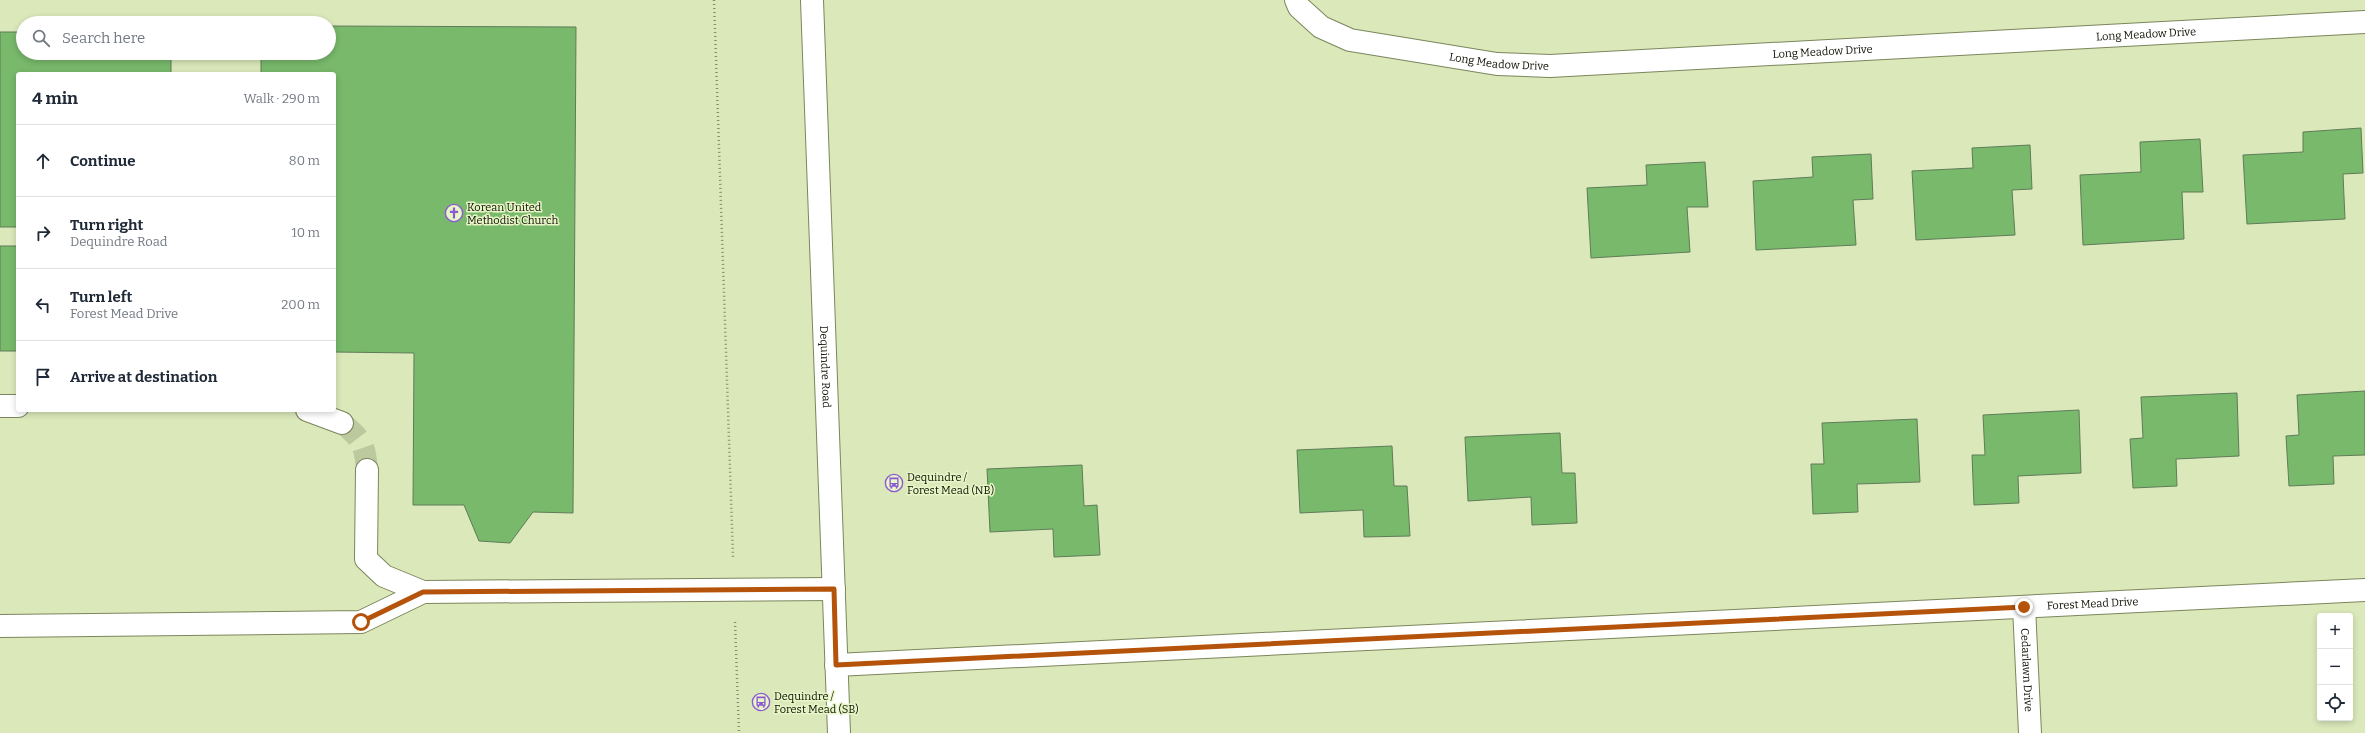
<!DOCTYPE html>
<meta charset="utf-8">
<style>
:root{--surface:#fff;--page:#f6f6f7;--text:#1f2937;--muted:#747a83;--line:#e0e1e3}
body{margin:0;font-family:Bitter,serif;background:var(--page);color:var(--text)}
.controls{position:absolute;right:12px;bottom:12px;display:grid;overflow:hidden;border-radius:4px;box-shadow:0 2px 6px #0003}
.controls button{width:36px;height:36px;display:grid;place-items:center;padding:0;border:0;border-bottom:1px solid var(--line);background:var(--surface);color:var(--text);font:20px sans-serif}
.stop{position:absolute;width:12px;height:12px;margin:-9px;border:3px solid #b45309;border-radius:50%;background:#fff}
.stop.end{background:#b45309;border-color:#fff;box-shadow:0 1px 4px #0008}
.list{margin:0;padding:0;list-style:none}
h2{display:flex;justify-content:space-between;align-items:center;height:52px;margin:0;padding:0 16px;font-size:17px}
h2 small{font-size:13px;font-weight:400;color:var(--muted)}
.list li{display:grid;grid-template-columns:26px 1fr auto;gap:12px;align-items:center;box-sizing:border-box;height:72px;padding:0 16px;border-top:1px solid var(--line)}
.list b{display:block;font-size:15px;white-space:nowrap}
.list p{margin:0;font-size:13px;white-space:nowrap;color:var(--muted)}
.list em{font-size:13px;font-style:normal;color:var(--muted)}
.icon{flex:none;width:22px;height:22px;fill:none;stroke:currentColor;stroke-width:2;stroke-linecap:round;stroke-linejoin:round}
.map{position:relative;flex:none;width:2365px;height:733px;overflow:hidden}
.search{position:absolute;background:var(--surface);box-shadow:0 2px 6px #0003;left:16px;top:16px;width:320px;height:44px;display:flex;align-items:center;gap:10px;box-sizing:border-box;padding:0 14px;border-radius:22px;color:var(--muted);font-size:15px}
.panel{position:absolute;background:var(--surface);box-shadow:0 2px 6px #0003;left:16px;top:72px;width:320px;height:340px;border-radius:4px}
.map>svg:first-child{display:block}
</style>
<div class="map">
<svg width="2365" height="733" viewBox="0 0 2365 733">
<rect width="100%" height="100%" fill="#dbe8ba"/>
<g fill="#78b96b" stroke="#5f7c59">
<polygon points="329,26 576,27 573,513 533,512 510,543 479,541 464,505 413,505 414,353 334,352 334,74 261,74 261,53 329,53"/>
<polygon points="0,32 23,32 23,53 171,53 171,74 18,74 18,227 0,227"/>
<polygon points="2361,128 2363,173 2343,174 2345,219 2247,224 2243,155 2303,152 2303,132"/>
<polygon points="2200,139 2203,192 2182,192 2184,239 2083,245 2080,175 2141,172 2140,142"/>
<polygon points="2030,145 2032,189 2012,190 2015,235 1916,240 1912,171 1973,168 1972,148"/>
<polygon points="1871,154 1873,199 1853,200 1856,245 1756,250 1753,181 1813,177 1812,157"/>
<polygon points="1705,162 1708,207 1687,207 1690,252 1591,258 1587,188 1647,185 1646,165"/>
<rect x="0" y="246" width="18" height="105"/>
<polygon points="2365,391 2365,455 2333,456 2334,484 2289,486 2286,436 2299,435 2297,395"/>
<polygon points="2237,393 2239,456 2176,459 2177,486 2133,488 2130,439 2143,438 2141,397"/>
<polygon points="2079,410 2081,473 2018,476 2019,503 1974,505 1972,455 1985,455 1983,415"/>
<polygon points="1917,419 1920,482 1857,484 1858,512 1813,514 1811,464 1824,464 1822,423"/>
<polygon points="1560,433 1562,473 1575,473 1577,523 1532,525 1531,497 1468,501 1465,437"/>
<polygon points="1392,446 1394,486 1407,486 1410,536 1364,537 1363,510 1300,513 1297,450"/>
<polygon points="1082,465 1084,506 1097,505 1100,555 1054,557 1053,529 990,532 987,469"/>
</g>
<g fill="none" stroke-linecap="round" stroke-linejoin="round">
<path stroke="#bcc89e" stroke-width="22" stroke-dasharray="22 11" stroke-linecap="butt" d="M342,423C362,439 365,445 367,470"/>
<defs>
<g id="minor">
<path id="s1" d="M1296,0L1299,7L1321,27L1350,40L1497,64L1550,66L2365,22"/>
<polyline points="0,406 18,406"/>
<polyline points="307,410 342,423"/>
<polyline points="367,470 366,559 384,576 423,592"/>
<path id="s2" d="M2024,607L2030,733"/>
<polyline points="0,626 361,622 423,592 834,589"/>
<path id="s3" d="M836,665L2365,590"/>
</g>
<g id="major">
<path id="s4" d="M812,0L839,733"/>
</g>
</defs>
<use href="#minor" stroke="#7b865c" stroke-width="24"/>
<use href="#major" stroke="#7b865c" stroke-width="24"/>
<g stroke="#848d6d" stroke-width="2.5" stroke-dasharray="1 3" stroke-linecap="butt">
<polyline points="714,0 733,557"/>
<polyline points="735,622 739,733"/>
</g>
<use href="#minor" stroke="#fff" stroke-width="22"/>
<use href="#major" stroke="#fff" stroke-width="22"/>
</g>
<g fill="none" stroke-linecap="round" stroke-linejoin="round">
<polyline stroke="#b45309" stroke-width="5" points="361,622 423,592 834,589 836,665 2024,607"/>
</g>
<defs>
<symbol id="church-ring" viewBox="-11 -11 22 22"><circle r="9.5" fill="#e8f5c7" stroke="#8c5ad3" stroke-width="1.5"/><path d="M-1.2-6h2.4v3.5h3.3v2.4h-3.3V6h-2.4V-.1h-3.3v-2.4h3.3Z" fill="#8c5ad3"/></symbol>
<symbol id="bus-ring" viewBox="-11 -11 22 22"><circle r="9.5" fill="#e8f5c7" stroke="#8c5ad3" stroke-width="1.5"/><path d="M-5-6H5V4H4V6H2V4H-2V6H-4V4H-5ZM-3.5-4V0h7V-4ZM-3.5 1.2v1.5H-2V1.2ZM2 1.2v1.5H3.5V1.2Z" fill="#8c5ad3"/></symbol>
</defs>
<g fill-rule="evenodd">
<use href="#church-ring" x="444" y="203" width="20" height="20"/>
<use href="#bus-ring" x="884" y="473" width="20" height="20"/>
<use href="#bus-ring" x="751" y="692" width="20" height="20"/>
</g>
<g text-anchor="middle" dominant-baseline="central" stroke-width="3" stroke-linejoin="round" paint-order="stroke">
<g font-size="11" fill="#0c1002" stroke="#e8f5c7">
<text stroke="none"><textPath href="#s1" startOffset="868">Long Meadow Drive</textPath></text>
<text stroke="none"><textPath href="#s1" startOffset="544">Long Meadow Drive</textPath></text>
<text stroke="none"><textPath href="#s1" startOffset="220">Long Meadow Drive</textPath></text>
<text stroke="none"><textPath href="#s4" startOffset="367">Dequindre Road</textPath></text>
<text stroke="none"><textPath href="#s3" startOffset="1258">Forest Mead Drive</textPath></text>
<text stroke="none"><textPath href="#s2" startOffset="63">Cedarlawn Drive</textPath></text>
</g>
<g font-size="11" fill="#0c1002" stroke="#e8f5c7" text-anchor="start">
<text x="467" y="207">Korean United<tspan x="467" dy="13">Methodist Church</tspan></text>
<text x="907" y="477">Dequindre /<tspan x="907" dy="13">Forest Mead (NB)</tspan></text>
<text x="774" y="696">Dequindre /<tspan x="774" dy="13">Forest Mead (SB)</tspan></text>
</g>
</g>
</svg>
<div class="controls">
<button>+</button>
<button>−</button>
<button><svg class="icon" aria-label="locate" viewBox="0 0 24 24"><circle cx="12" cy="12" r="6"/><path d="M12 2v4M12 18v4M2 12h4M18 12h4"/></svg></button>
</div>
<div class="stop" style="left:361px;top:622px"></div>
<div class="stop end" style="left:2024px;top:607px"></div>
<div class="search"><svg class="icon" aria-label="search" viewBox="0 0 24 24"><circle cx="10" cy="10" r="6"/><path d="M15 15l6 6"/></svg>Search here</div>
<section class="panel">
<h2>4 min<small>Walk · 290 m</small></h2>
<ul class="list">
<li><svg class="icon" aria-label="ahead" viewBox="0 0 24 24"><path d="M12 20V5M6 11l6-6 6 6"/></svg><div><b>Continue</b></div><em>80 m</em></li>
<li><svg class="icon" aria-label="right" viewBox="0 0 24 24"><path d="M7 20v-9h11M14 6l5 5-5 5"/></svg><div><b>Turn right</b><p>Dequindre Road</p></div><em>10 m</em></li>
<li><svg class="icon" aria-label="left" viewBox="0 0 24 24"><path d="M17 20v-9H6M10 6l-5 5 5 5"/></svg><div><b>Turn left</b><p>Forest Mead Drive</p></div><em>200 m</em></li>
<li><svg class="icon" aria-label="arrive" viewBox="0 0 24 24"><path d="M6 21V4h12l-3 4 3 4H6"/></svg><div><b>Arrive at destination</b></div></li>
</ul>
</section>
</div>
